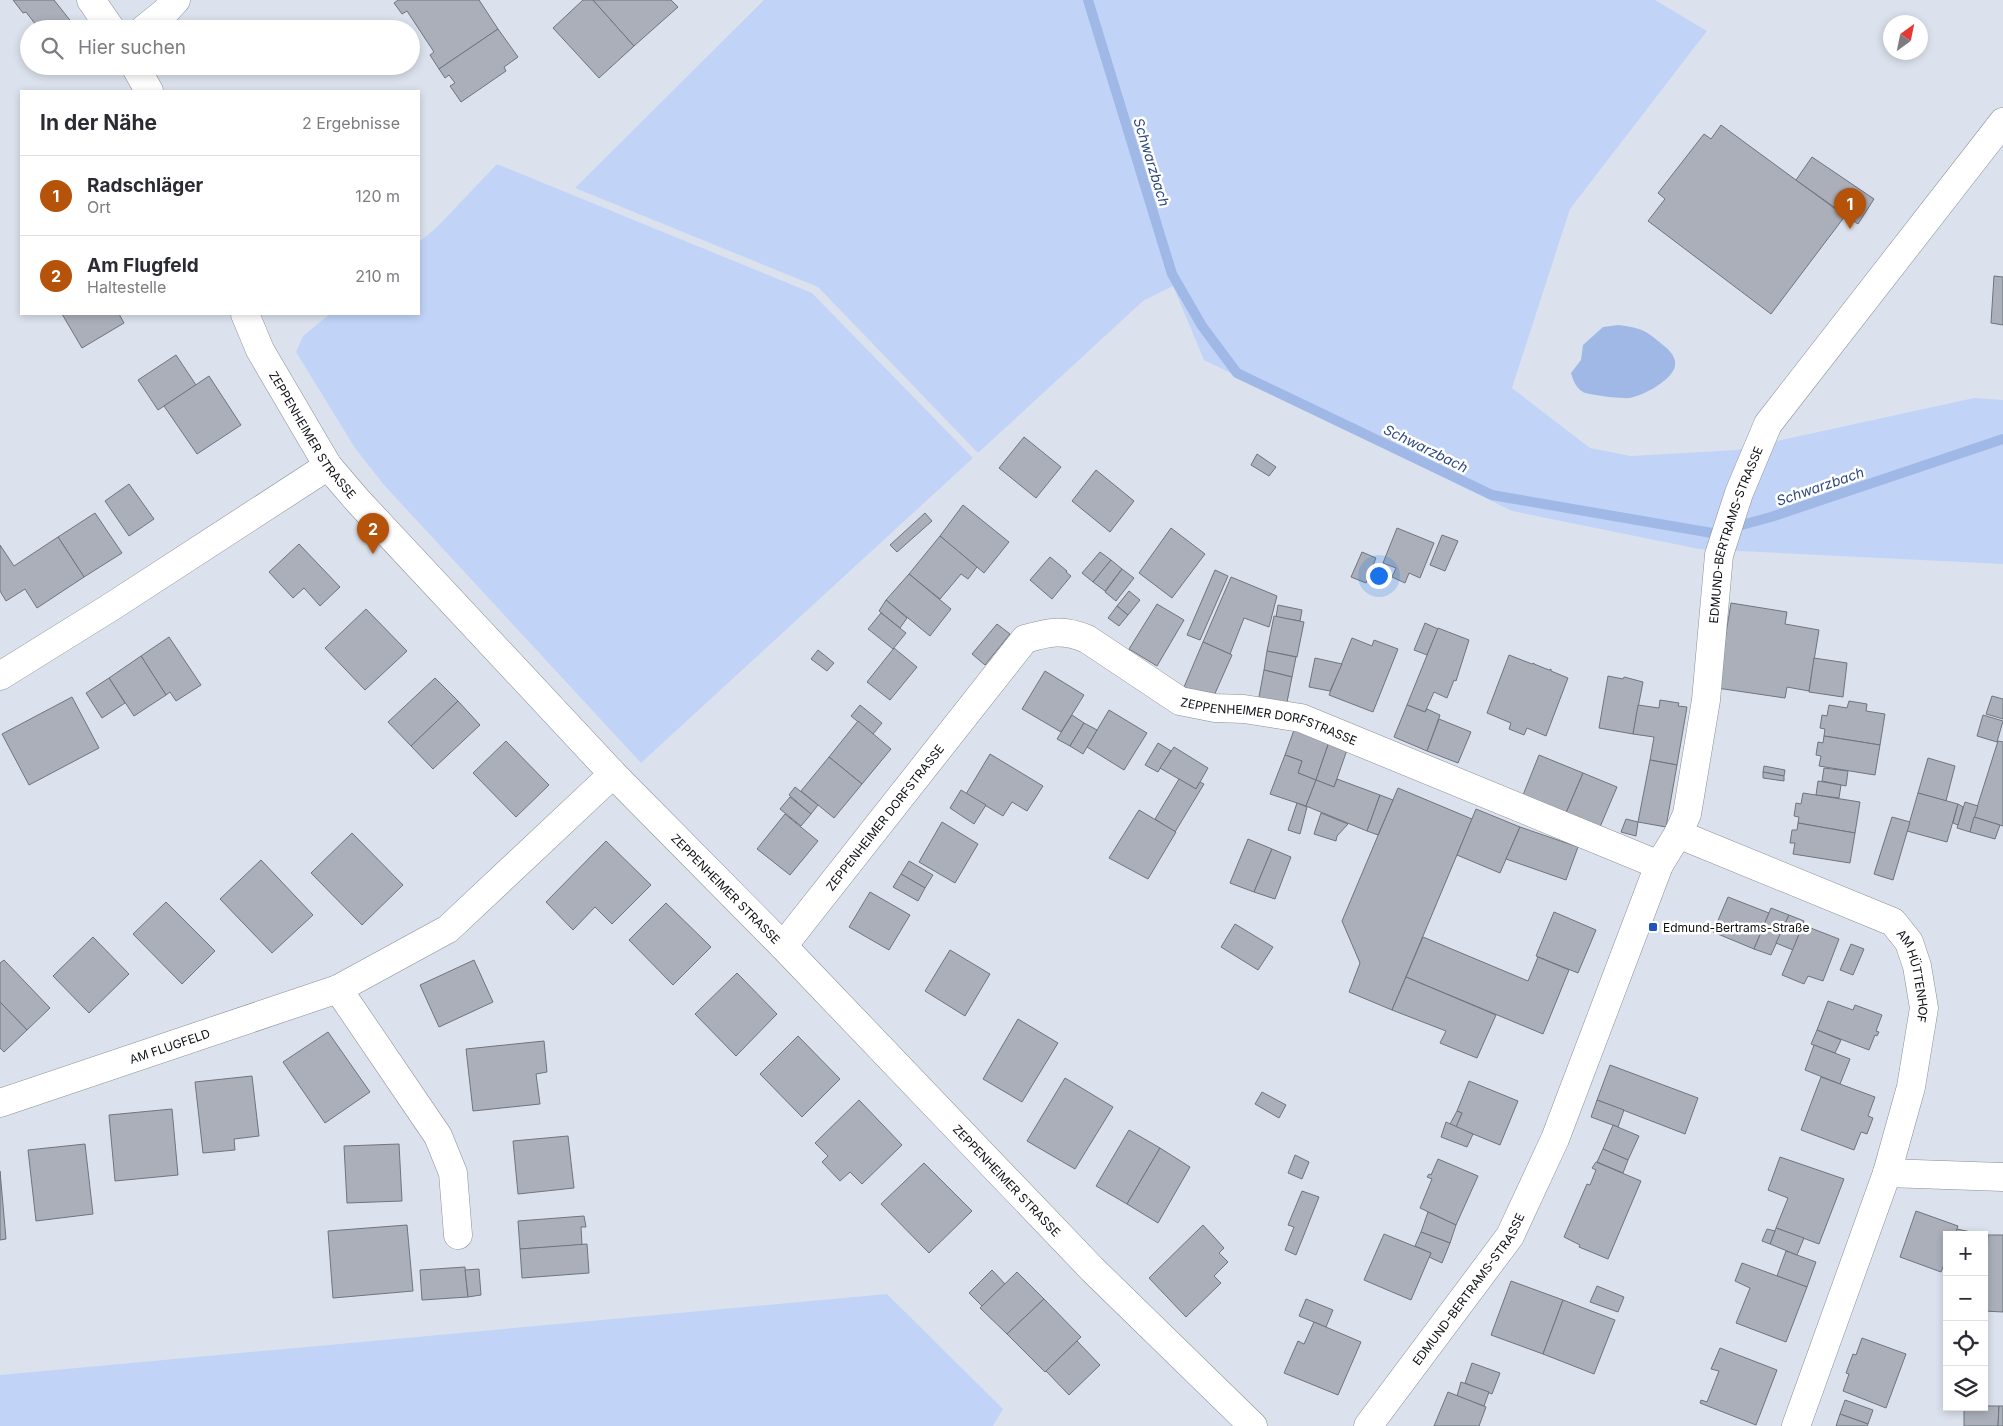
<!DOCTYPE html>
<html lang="de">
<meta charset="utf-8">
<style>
:root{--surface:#fff;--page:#f7f7f7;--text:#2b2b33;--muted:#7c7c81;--line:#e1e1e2;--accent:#b45309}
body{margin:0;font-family:Inter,sans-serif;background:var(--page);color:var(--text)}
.controls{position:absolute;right:15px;bottom:15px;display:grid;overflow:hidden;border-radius:0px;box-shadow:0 2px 8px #0003}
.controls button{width:45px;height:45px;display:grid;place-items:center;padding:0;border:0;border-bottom:1px solid var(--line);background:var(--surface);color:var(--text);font:25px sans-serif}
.compass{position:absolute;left:1883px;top:15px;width:45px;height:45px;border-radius:50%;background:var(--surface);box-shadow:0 2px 8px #0003;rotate:33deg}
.you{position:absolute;left:1378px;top:575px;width:18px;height:18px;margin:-12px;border:4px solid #fff;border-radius:50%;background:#1a73e8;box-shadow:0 0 0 8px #1a73e833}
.badge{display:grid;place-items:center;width:32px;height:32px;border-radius:50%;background:var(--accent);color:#fff;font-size:16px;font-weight:700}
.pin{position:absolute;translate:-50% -41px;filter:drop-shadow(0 1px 2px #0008)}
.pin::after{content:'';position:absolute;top:26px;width:18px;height:15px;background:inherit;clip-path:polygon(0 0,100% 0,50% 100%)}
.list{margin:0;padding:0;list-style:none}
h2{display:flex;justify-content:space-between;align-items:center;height:65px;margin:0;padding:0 20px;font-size:21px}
h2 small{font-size:16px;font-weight:400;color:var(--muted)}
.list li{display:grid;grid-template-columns:32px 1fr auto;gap:15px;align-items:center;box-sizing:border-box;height:80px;padding:0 20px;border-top:1px solid var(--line)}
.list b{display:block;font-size:19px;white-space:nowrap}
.list p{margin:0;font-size:16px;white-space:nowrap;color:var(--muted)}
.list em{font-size:16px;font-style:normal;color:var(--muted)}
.icon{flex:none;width:28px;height:28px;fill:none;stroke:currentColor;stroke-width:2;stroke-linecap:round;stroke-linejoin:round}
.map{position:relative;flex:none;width:2003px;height:1426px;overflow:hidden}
.search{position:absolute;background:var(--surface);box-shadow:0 2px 8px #0003;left:20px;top:20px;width:400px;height:55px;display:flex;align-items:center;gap:12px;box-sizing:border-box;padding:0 18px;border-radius:28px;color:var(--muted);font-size:19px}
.panel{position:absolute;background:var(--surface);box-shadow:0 2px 8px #0003;left:20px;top:90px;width:400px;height:225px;border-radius:0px}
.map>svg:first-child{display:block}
</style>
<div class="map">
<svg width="2003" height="1426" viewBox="0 0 2003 1426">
<rect width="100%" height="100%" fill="#dce2ed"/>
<g fill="#c1d4f8">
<polygon points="764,0 1655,0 1707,31 1570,209 1512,388 1590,448 1631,456 1736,450 1974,398 2003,400 2003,564 1699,549 1512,511 1204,360 1173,286 1143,301 978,453 818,287 575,188"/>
<polygon points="497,164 812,293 973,458 641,763 384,485 355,448 296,352 303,336 330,314 419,314 419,242 437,227"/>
<polygon points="887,1294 1003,1409 993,1426 0,1426 0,1375"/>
</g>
<path fill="#9fb8e6" d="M1618,325C1642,328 1645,330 1663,345C1686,363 1673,376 1654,388C1647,392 1636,397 1629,398C1623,399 1587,395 1583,392C1576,388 1573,380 1571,373L1581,360L1583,345L1603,327Z"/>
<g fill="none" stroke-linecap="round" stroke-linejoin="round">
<polyline stroke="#9fb8e6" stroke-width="10" points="1088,0 1172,274 1202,326 1237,373 1492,495 1712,533 1771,517 2003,439"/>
</g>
<g fill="#aaafba" stroke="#6f747e">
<polygon points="13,0 54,0 73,24 67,29 39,29 26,12 23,13"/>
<polygon points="398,0 479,0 498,29 439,69 430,55 434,52 407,11 402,14 394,3"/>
<polygon points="583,0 593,0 634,46 599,78 553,28"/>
<polygon points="593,0 671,0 678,7 634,46"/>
<polygon points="498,29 518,57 504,67 506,71 461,102 450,86 455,83 449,75 445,78 439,69"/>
<polygon points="1721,125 1845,216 1771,314 1648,221 1665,199 1658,193 1704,134 1711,139"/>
<polygon points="1812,157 1874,199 1858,224 1796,180"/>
<polygon points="1994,276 2003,277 2003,325 1991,323"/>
<polygon points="62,314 119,314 124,323 82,348"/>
<polygon points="176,355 196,385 158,410 138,380"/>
<polygon points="209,376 241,425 197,454 164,406"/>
<polygon points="1024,437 1061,467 1036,498 999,468"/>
<polygon points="1257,454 1276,467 1269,476 1251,465"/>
<polygon points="1096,470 1134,501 1110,532 1072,501"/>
<polygon points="129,484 154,519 129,536 105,501"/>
<polygon points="963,505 1009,542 984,573 940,536"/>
<polygon points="95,513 122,553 84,577 58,537"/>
<polygon points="925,513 932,521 897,552 890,545"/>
<polygon points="1171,528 1205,554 1172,598 1139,573"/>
<polygon points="1397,528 1434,543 1420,578 1409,573 1405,583 1392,577 1396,568 1383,563"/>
<polygon points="1442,535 1458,541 1445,571 1430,565"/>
<polygon points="940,536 977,567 968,579 961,574 940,599 909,574"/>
<polygon points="58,537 84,577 37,608 25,589 6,601 0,591 0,545 14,566"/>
<polygon points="299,544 340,587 320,606 304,588 293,598 269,572"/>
<polygon points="1100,552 1111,560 1093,582 1082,573"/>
<polygon points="1362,552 1376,558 1366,583 1351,577"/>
<polygon points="1050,557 1067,571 1066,572 1071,576 1052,599 1030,580"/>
<polygon points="1111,560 1122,569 1105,591 1093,582"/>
<polygon points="1122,569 1134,578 1116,601 1105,592"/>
<polygon points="1215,570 1228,576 1200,640 1187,635"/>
<polygon points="909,574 951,609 930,636 886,600"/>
<polygon points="1231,577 1277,596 1269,627 1244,618 1230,654 1203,642"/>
<polygon points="1129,591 1140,600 1128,615 1117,606"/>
<polygon points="886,600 907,618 900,628 879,611"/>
<polygon points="1731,603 1787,612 1785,624 1819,630 1809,691 1787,687 1785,698 1717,688"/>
<polygon points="1157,604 1184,620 1157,666 1129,649"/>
<polygon points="1278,605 1302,610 1300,621 1276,617"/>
<polygon points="1117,606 1128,615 1119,626 1108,618"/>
<polygon points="366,609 407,651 365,690 325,648"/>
<polygon points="881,613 906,633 893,649 868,629"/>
<polygon points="1274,616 1304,622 1297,657 1267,651"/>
<polygon points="1425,623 1438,629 1427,655 1414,650"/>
<polygon points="997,624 1010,634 985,665 972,654"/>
<polygon points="1438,628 1469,640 1456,681 1454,680 1447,698 1434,692 1425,712 1407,705"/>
<polygon points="169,637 201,685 176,701 170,692 166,695 141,656"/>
<polygon points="1352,638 1372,646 1374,640 1398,649 1373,712 1329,695"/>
<polygon points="1203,642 1232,655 1213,698 1184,687"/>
<polygon points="894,648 917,667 890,700 867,682"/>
<polygon points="818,650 834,663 827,671 811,659"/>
<polygon points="1267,651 1296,657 1292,677 1264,670"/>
<polygon points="1509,655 1532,664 1534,663 1534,664 1549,670 1551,669 1551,671 1568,678 1546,736 1527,728 1524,735 1509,729 1511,723 1487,713"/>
<polygon points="141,656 166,695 134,716 109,678"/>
<polygon points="1315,658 1342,664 1330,691 1309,687"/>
<polygon points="1814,658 1847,663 1843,697 1809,692"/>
<polygon points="1264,670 1292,677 1286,707 1258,702"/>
<polygon points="1045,671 1084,695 1061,732 1022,709"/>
<polygon points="1608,676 1623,679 1624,677 1643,682 1633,734 1599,728"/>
<polygon points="109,678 125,703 102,718 86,693"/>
<polygon points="435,678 458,701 411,746 388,722"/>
<polygon points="1992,696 2003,699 2003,719 1986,714"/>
<polygon points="72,697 99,748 29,785 2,734"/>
<polygon points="1660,700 1679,703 1678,706 1687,707 1677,765 1650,760 1654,737 1633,734 1638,705 1659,708"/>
<polygon points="458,701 480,725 433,769 411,746"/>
<polygon points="1849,701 1867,704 1866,711 1885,714 1880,745 1824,736 1825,729 1820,728 1822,715 1827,716 1829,705 1847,708"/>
<polygon points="860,705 882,723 873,734 851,716"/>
<polygon points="1407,705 1425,712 1427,709 1440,715 1427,751 1394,737"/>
<polygon points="1109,710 1147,733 1124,770 1087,747"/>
<polygon points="1072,715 1084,723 1070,746 1057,739"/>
<polygon points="1983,715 2003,721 1997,742 1977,736"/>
<polygon points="1439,719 1471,732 1458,763 1427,751"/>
<polygon points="858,721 891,749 862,784 829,757"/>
<polygon points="1084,723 1097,730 1083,754 1070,746"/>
<polygon points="1294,730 1329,742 1316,780 1298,773 1302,761 1285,755"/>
<polygon points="1824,736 1880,745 1875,775 1819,766 1821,756 1816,755 1818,742 1823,743"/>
<polygon points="506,741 549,785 516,817 473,773"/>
<polygon points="1998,741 2003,742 2003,826 1974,817"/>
<polygon points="1329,742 1347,750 1334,787 1316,780"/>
<polygon points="1158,743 1171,751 1158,772 1145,765"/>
<polygon points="1174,747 1208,768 1196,789 1160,768"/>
<polygon points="990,754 1043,786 1027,811 1012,802 1003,816 966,794"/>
<polygon points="1285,755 1302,761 1298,773 1316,780 1306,806 1270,794"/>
<polygon points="1539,755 1583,773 1566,813 1523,795"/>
<polygon points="829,757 862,784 834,818 801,791"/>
<polygon points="1928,758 1955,766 1946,801 1918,793"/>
<polygon points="1650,760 1677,765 1666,827 1638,822"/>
<polygon points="1764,766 1785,770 1784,776 1763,772"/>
<polygon points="1824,768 1848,771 1846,786 1822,781"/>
<polygon points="1763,772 1784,776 1784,781 1763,778"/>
<polygon points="1583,773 1617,787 1600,827 1566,813"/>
<polygon points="1179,779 1196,789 1200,782 1204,784 1175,832 1155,819"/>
<polygon points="1337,779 1380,795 1367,831 1306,806 1316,780 1334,787"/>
<polygon points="1818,781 1841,785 1839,798 1816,795"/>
<polygon points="795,787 818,805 811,814 789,795"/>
<polygon points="1398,788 1472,819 1392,1010 1349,992 1360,963 1342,921"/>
<polygon points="961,790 986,805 974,824 950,808"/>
<polygon points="1803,793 1860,802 1855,833 1798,823 1799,817 1794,816 1796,803 1801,804"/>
<polygon points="1918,793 1958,804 1947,842 1907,831"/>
<polygon points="1380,795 1393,800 1378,835 1367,831"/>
<polygon points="790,797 811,814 801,826 780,809"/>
<polygon points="1965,802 1978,806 1970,832 1957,828"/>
<polygon points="1297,803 1307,807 1300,834 1288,830"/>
<polygon points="1958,804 1963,807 1958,825 1953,823"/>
<polygon points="1476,809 1520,827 1500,873 1457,855"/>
<polygon points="1139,810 1176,832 1148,879 1109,858"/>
<polygon points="1321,813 1348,824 1337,836 1336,841 1314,834"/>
<polygon points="785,814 818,841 790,875 757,849"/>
<polygon points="1892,817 1910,822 1893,880 1874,874"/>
<polygon points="1974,817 2000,825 1995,839 1970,832"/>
<polygon points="1626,819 1638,822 1636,836 1621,832"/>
<polygon points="942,822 978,844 955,883 919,862"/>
<polygon points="1798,823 1855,833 1850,863 1793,854 1795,843 1790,843 1792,830 1797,830"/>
<polygon points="1520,827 1578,847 1566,880 1506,859"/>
<polygon points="352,833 403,885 362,925 311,873"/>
<polygon points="1248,839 1272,849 1254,892 1230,883"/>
<polygon points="606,841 651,885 612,924 595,907 573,930 546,902"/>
<polygon points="1272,849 1291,857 1275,899 1254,892"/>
<polygon points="261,860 313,915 272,953 220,899"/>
<polygon points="909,861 933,875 925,888 901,874"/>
<polygon points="901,874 925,888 918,901 893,887"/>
<polygon points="870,892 910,915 889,950 849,927"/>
<polygon points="1728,897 1769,913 1754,949 1713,932"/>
<polygon points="166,902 215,951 182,984 133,934"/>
<polygon points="666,903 711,947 673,985 629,940"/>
<polygon points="1771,908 1789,915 1771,955 1754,949"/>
<polygon points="1554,912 1596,930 1578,973 1536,956"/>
<polygon points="1789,915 1804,921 1793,950 1776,943"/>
<polygon points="1235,924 1273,947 1258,970 1221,947"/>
<polygon points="1803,925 1839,939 1823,981 1808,976 1804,984 1782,975"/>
<polygon points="93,937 129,974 89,1013 53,976"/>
<polygon points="1423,937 1528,981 1538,957 1569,970 1543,1034 1406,977"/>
<polygon points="1851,944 1864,949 1853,975 1840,970"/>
<polygon points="950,950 990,974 965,1016 925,991"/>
<polygon points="4,960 50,1008 27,1030 0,1002 0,963"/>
<polygon points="474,960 493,1002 439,1027 420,985"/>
<polygon points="737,973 777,1014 736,1056 695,1014"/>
<polygon points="1406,977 1496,1015 1477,1058 1440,1043 1446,1031 1392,1010"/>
<polygon points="1828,1001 1853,1010 1855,1005 1882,1015 1876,1031 1879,1032 1877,1036 1875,1035 1869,1050 1817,1030"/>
<polygon points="0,1002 27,1030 4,1052 0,1048"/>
<polygon points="1018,1019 1058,1043 1022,1102 983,1079"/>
<polygon points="1817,1030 1841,1040 1835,1053 1811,1044"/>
<polygon points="328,1032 370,1092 325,1123 283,1062"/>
<polygon points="798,1036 840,1079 802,1117 760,1074"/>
<polygon points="544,1041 547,1072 536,1074 540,1104 473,1111 466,1049"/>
<polygon points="1814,1045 1850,1059 1840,1084 1805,1070"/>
<polygon points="1610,1065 1698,1098 1685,1134 1597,1100"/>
<polygon points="252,1076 259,1136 234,1139 235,1150 203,1153 195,1082"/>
<polygon points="1821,1077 1875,1097 1868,1116 1873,1118 1867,1134 1861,1132 1854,1150 1801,1130"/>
<polygon points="1065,1078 1113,1107 1075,1169 1027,1141"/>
<polygon points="1469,1081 1518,1101 1500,1145 1456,1127 1462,1113 1457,1111"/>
<polygon points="1262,1092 1286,1105 1279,1118 1255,1104"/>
<polygon points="859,1100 902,1145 862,1184 850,1172 840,1181 822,1162 828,1156 815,1143"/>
<polygon points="1597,1100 1624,1110 1618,1127 1591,1117"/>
<polygon points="172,1109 178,1175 115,1181 109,1115"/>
<polygon points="1457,1111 1462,1113 1456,1127 1450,1124"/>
<polygon points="1446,1122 1473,1134 1467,1147 1441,1137"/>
<polygon points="1613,1125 1639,1136 1628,1160 1603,1149"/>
<polygon points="1129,1130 1160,1148 1127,1204 1096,1186"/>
<polygon points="568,1136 574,1188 518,1194 513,1141"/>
<polygon points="85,1144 93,1214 36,1221 28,1150"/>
<polygon points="399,1144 402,1201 347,1203 344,1146"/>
<polygon points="1160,1148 1190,1167 1158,1223 1127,1204"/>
<polygon points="1603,1149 1628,1160 1623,1173 1597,1162"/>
<polygon points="1295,1155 1309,1162 1302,1179 1288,1173"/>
<polygon points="1780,1157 1844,1179 1819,1244 1776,1228 1788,1198 1768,1190"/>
<polygon points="1438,1159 1478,1176 1456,1225 1420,1208 1432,1179 1427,1177 1429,1174 1431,1175"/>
<polygon points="1596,1162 1641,1181 1608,1259 1579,1247 1580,1245 1564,1237 1587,1184 1590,1185 1596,1170 1592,1168"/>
<polygon points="924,1163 972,1211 929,1253 881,1204"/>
<polygon points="0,1171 6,1239 0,1240"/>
<polygon points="1302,1191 1319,1197 1296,1255 1285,1250 1294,1227 1288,1225"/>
<polygon points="1916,1211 1958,1226 1955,1235 1947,1235 1947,1257 1941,1272 1900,1257"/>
<polygon points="1428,1212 1456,1225 1450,1243 1421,1232"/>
<polygon points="584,1216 586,1227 581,1227 582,1245 520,1249 518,1221"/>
<polygon points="407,1225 413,1291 333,1298 328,1231"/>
<polygon points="1203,1225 1224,1248 1219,1253 1228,1262 1214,1276 1221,1283 1186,1317 1149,1278"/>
<polygon points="1776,1228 1804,1238 1797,1255 1770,1244"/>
<polygon points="1767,1229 1775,1231 1770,1244 1762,1241"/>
<polygon points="1957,1229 1971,1232 1971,1235 1955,1235"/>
<polygon points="1421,1232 1450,1243 1442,1263 1429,1257 1431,1253 1415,1246"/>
<polygon points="1971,1232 1988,1235 1986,1280 1984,1279 1984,1235 1971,1235"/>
<polygon points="1384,1234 1431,1253 1411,1300 1364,1280"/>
<polygon points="1988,1235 2003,1235 2003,1312 1984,1311"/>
<polygon points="587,1244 589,1273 522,1278 520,1249"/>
<polygon points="1786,1251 1816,1262 1807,1287 1777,1276"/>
<polygon points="1742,1263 1807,1287 1786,1342 1736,1323 1750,1288 1735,1281"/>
<polygon points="465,1267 468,1297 422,1300 420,1270"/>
<polygon points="479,1269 481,1295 468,1297 465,1270"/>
<polygon points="992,1270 1005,1284 982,1306 969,1293"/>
<polygon points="1017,1272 1044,1299 1007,1334 980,1308"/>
<polygon points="1511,1281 1563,1300 1543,1354 1491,1335"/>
<polygon points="1597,1286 1624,1297 1618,1312 1590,1302"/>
<polygon points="1044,1299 1081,1337 1045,1372 1007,1334"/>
<polygon points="1306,1299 1333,1310 1326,1327 1299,1316"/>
<polygon points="1563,1300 1615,1320 1594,1374 1543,1354"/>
<polygon points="1314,1322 1361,1342 1338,1395 1284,1373 1298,1341 1304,1344"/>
<polygon points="1862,1338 1906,1354 1886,1408 1843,1391 1849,1374 1846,1373 1853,1354 1856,1355"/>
<polygon points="1077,1341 1100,1365 1069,1395 1046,1371"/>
<polygon points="1720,1348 1777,1370 1756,1425 1700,1403 1701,1400 1707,1402 1719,1371 1711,1369"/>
<polygon points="1472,1363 1500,1373 1492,1394 1465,1383"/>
<polygon points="1461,1382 1489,1392 1484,1406 1457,1396"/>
<polygon points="1448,1392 1486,1407 1479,1426 1434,1426"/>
<polygon points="1845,1400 1873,1410 1868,1424 1840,1414"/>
<polygon points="1984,1406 1999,1406 1998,1426 1964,1426 1964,1407"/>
<polygon points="1999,1406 2003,1406 2003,1426 1998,1426"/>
<polygon points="1840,1414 1868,1424 1867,1426 1836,1426"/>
</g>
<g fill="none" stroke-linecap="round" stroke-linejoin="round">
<defs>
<g id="minor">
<polyline points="91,0 111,29"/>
<polyline points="144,29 164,13 176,0"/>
<polyline points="135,66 149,91"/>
<path id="s1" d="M245,314L260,350L328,466L358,501L613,774L783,946L1092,1269L1253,1426"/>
<polyline points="0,676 111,607 328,466"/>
<path id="s2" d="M1678,834L1893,922L1909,942L1917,966L1924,1008L1911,1087L1887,1173L1796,1426"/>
<path id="s3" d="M783,946L1025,639C1049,632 1063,629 1087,639L1180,701L1215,708L1244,709L1301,718L1659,865"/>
<polyline points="338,989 438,1136 453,1173 458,1235"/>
<path id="s4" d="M0,1103L338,989L448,929L613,774"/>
<polyline points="1887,1173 2003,1177"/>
<path id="s5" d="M1368,1426L1510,1236L1555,1139L1659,865L1678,834L1687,814L1706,700L1719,555L1739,493L1768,424L2003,122"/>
</g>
</defs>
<use href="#minor" stroke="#898e98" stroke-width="29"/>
<use href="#minor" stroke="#fff" stroke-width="28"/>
</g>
<rect fill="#2152bf" stroke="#fff" stroke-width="2" x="1648" y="922" width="10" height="10" rx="2.5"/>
<g text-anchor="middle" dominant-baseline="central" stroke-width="5" stroke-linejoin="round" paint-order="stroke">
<g font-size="12" fill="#0e1014" stroke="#fff">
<text stroke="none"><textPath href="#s1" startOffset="139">ZEPPENHEIMER STRASSE</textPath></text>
<text stroke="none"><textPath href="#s5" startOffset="980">EDMUND-BERTRAMS-STRASSE</textPath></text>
<text stroke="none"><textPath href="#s3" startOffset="658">ZEPPENHEIMER DORFSTRASSE</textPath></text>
<text stroke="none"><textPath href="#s3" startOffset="164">ZEPPENHEIMER DORFSTRASSE</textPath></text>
<text stroke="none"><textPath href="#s1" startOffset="754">ZEPPENHEIMER STRASSE</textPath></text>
<text stroke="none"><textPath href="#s2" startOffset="292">AM HÜTTENHOF</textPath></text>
<text stroke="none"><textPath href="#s4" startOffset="179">AM FLUGFELD</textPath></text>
<text stroke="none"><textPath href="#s1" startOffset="1159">ZEPPENHEIMER STRASSE</textPath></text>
<text stroke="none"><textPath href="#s5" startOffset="170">EDMUND-BERTRAMS-STRASSE</textPath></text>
</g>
<g font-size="12" fill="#0e1014" stroke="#fff" text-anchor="start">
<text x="1663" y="927">Edmund-Bertrams-Straße</text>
</g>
<g font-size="14" font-style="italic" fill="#2c4881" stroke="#fff">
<text transform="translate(1152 162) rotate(73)">Schwarzbach</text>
<text transform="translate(1426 448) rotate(26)">Schwarzbach</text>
<text transform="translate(1820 486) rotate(-19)">Schwarzbach</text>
</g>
</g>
</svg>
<div class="controls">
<button>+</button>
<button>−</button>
<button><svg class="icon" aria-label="locate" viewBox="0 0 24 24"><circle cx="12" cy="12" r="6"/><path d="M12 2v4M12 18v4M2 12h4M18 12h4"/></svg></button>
<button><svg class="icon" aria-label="layers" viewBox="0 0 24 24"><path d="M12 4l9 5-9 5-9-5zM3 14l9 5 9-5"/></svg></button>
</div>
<svg class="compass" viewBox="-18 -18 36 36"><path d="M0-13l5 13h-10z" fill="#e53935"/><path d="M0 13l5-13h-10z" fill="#7c7c81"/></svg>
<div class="you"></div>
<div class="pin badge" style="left:1850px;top:229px">1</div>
<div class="pin badge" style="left:373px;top:554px">2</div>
<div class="search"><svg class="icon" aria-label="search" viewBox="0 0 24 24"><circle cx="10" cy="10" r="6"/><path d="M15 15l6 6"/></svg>Hier suchen</div>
<section class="panel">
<h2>In der Nähe<small>2 Ergebnisse</small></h2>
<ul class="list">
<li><span class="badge">1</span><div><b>Radschläger</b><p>Ort</p></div><em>120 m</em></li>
<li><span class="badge">2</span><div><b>Am Flugfeld</b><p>Haltestelle</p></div><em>210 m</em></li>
</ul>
</section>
</div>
